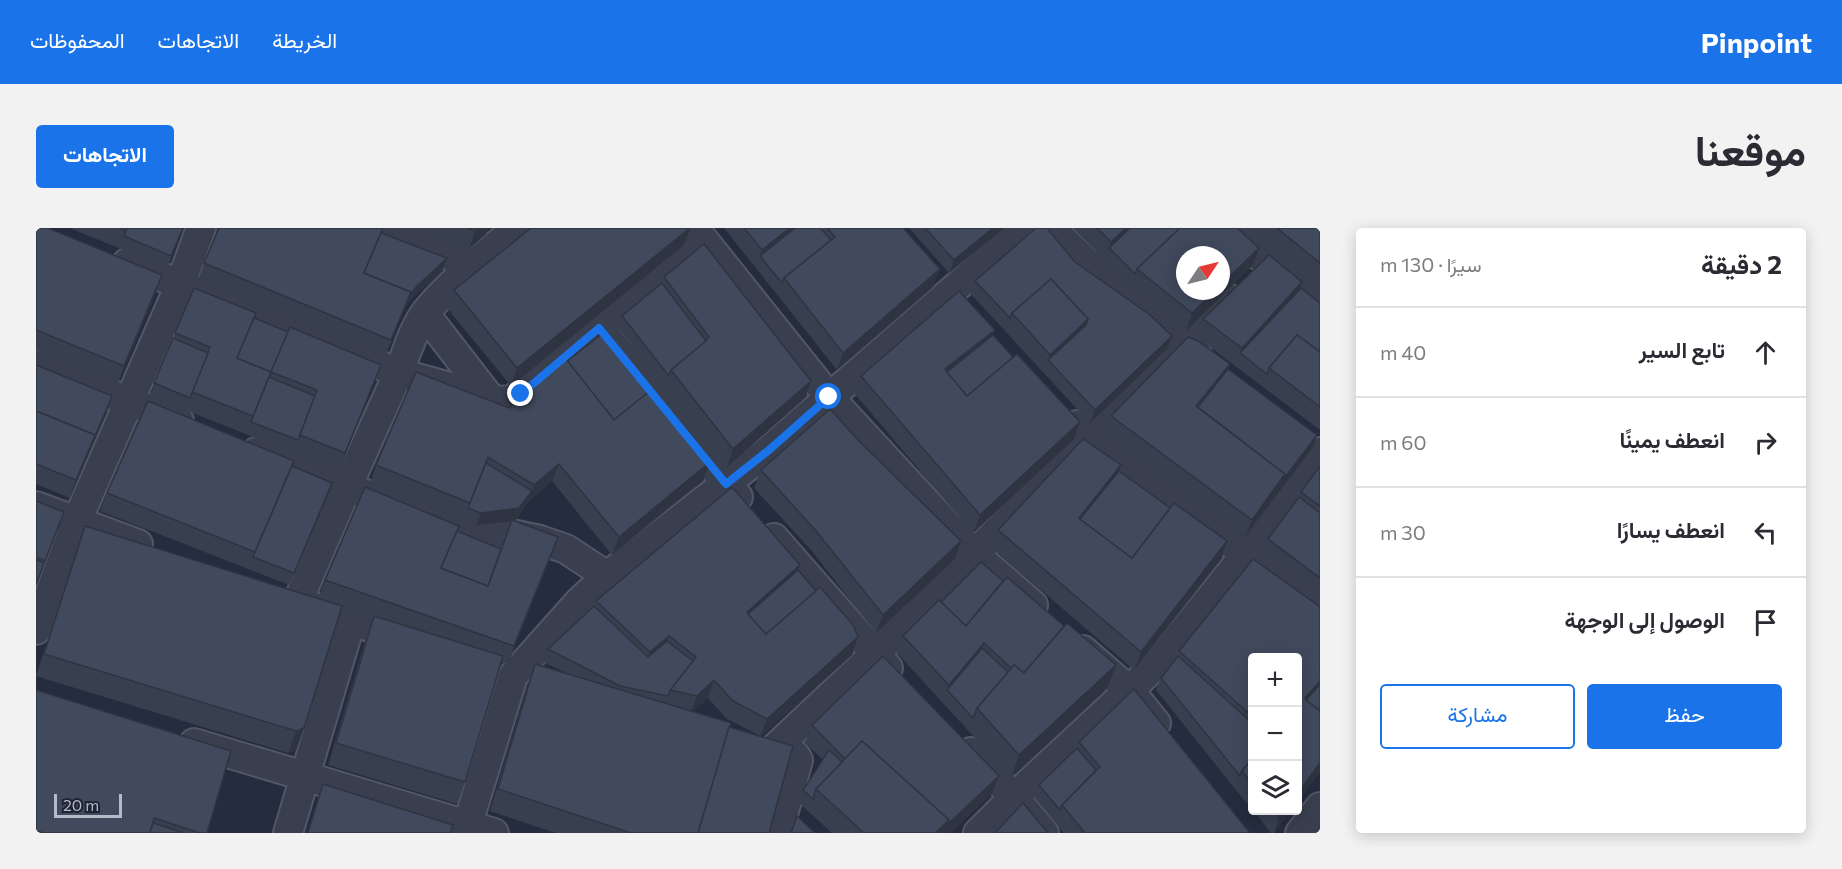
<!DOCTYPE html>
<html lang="ar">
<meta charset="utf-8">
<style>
:root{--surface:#fff;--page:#f2f2f3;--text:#2b2b33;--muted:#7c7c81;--line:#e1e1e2;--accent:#1a73e8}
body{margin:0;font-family:Commissioner,Vazirmatn,sans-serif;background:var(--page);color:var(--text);direction:rtl}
.controls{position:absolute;right:18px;bottom:18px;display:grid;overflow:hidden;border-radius:6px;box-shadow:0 3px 15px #0003}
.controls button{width:54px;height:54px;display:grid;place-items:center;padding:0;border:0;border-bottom:2px solid var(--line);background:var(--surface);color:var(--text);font:30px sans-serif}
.compass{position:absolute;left:1140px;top:18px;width:54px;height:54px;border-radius:50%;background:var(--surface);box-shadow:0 3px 15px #0003;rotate:55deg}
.scale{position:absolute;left:18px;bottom:15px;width:68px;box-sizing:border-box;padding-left:6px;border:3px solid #b5bac9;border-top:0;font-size:16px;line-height:21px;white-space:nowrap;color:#b5bac9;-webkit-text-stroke:4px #1e2433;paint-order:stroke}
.stop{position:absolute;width:18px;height:18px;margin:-14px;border:4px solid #1a73e8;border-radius:50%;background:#fff}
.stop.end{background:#1a73e8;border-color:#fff;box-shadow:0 2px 6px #0008}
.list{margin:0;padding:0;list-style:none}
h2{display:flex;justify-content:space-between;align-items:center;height:78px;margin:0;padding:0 24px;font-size:26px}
h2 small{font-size:20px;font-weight:400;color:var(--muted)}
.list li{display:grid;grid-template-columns:39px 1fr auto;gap:18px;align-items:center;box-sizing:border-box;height:90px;padding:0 24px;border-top:2px solid var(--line)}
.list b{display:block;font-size:22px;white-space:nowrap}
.list em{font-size:20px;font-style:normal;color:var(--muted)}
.actions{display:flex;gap:12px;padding:18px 24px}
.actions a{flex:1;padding:14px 0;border:2px solid var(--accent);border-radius:6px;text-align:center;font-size:21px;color:var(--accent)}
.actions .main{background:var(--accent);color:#fff}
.icon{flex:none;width:33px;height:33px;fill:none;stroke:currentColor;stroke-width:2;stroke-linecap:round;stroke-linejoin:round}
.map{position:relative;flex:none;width:1284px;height:605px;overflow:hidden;direction:ltr;border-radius:6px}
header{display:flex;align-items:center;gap:36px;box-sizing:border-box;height:84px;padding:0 30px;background:var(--accent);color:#fff}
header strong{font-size:28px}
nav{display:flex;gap:33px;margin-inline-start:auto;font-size:21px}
.intro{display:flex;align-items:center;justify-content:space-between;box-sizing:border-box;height:144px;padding:0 36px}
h1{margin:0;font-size:42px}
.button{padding:15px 27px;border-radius:6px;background:var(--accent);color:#fff;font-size:21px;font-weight:700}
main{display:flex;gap:36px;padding:0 36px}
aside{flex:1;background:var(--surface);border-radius:6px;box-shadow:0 3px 15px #0003}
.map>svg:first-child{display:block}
</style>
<header>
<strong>Pinpoint</strong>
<nav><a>الخريطة</a><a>الاتجاهات</a><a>المحفوظات</a></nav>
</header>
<div class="intro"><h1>موقعنا</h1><a class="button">الاتجاهات</a></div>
<main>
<aside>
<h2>2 دقيقة<small>سيرًا · 130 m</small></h2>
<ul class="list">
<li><svg class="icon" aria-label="ahead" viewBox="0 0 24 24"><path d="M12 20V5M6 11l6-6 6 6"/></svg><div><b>تابع السير</b></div><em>40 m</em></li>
<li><svg class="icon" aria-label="right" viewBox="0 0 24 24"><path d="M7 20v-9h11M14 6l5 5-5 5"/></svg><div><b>انعطف يمينًا</b></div><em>60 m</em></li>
<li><svg class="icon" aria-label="left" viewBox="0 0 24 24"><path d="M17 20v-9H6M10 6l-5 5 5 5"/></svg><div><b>انعطف يسارًا</b></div><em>30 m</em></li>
<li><svg class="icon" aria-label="arrive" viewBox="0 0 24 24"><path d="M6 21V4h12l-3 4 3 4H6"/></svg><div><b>الوصول إلى الوجهة</b></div></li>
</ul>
<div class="actions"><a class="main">حفظ</a><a>مشاركة</a></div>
</aside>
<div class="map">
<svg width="1284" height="605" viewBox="0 0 1284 605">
<rect width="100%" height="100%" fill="#252c3e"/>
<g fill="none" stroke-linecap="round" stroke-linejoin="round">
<defs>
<g id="minor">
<polyline points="349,0 438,38"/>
<polyline points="658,0 793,169 937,325 997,377"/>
<polyline points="1015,0 1048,32 1161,126"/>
<polyline points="1190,0 1284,78"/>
<polyline points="91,35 363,145 464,173 475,172 495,158 668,13"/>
<polyline points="389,86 454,170"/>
<polyline points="563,100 702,269"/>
<polyline points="0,137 143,193"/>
<polyline points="1041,197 1053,209 1284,382"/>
<polyline points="220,224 431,305 450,310 467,304 504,312 530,321 571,348"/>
<polyline points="0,278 102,316"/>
<polyline points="738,310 852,440"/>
<path d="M262,373C293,300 325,227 358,155C369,132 375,104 390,84C414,54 452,25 481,0"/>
<polyline points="267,375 315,393 371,411"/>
<polyline points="0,402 40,295 144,57 165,0"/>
<polyline points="1047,422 1094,463 1120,495"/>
<polyline points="158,515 458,605"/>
<polyline points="935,524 978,569 1008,605"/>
<polyline points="252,605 315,393"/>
<polyline points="429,605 477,448 543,374 571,348 733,222 988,0"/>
<path d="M742,605L762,532C757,521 748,522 738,521L839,426L1192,70"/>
<polyline points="942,605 978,569 1119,438 1209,327 1284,224"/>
<polyline points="1264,605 1284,579"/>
</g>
</defs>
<use href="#minor" stroke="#515766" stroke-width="32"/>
<use href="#minor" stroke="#393f4e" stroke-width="28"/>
</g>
<g fill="#384050" fill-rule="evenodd">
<polygon points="0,0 120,65 82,155 0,122"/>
<polygon points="34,0 147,0 131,40"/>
<polygon points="385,0 452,0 450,6 433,21"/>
<polygon points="654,0 648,17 475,158 411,80 418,62"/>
<polygon points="688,0 867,0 897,59 801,142"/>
<polygon points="873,0 968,0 913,45"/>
<polygon points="1037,0 1201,0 1223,20 1217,37 1150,103 1095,59"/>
<polygon points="1206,0 1284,0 1284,64 1220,11"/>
<polygon points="1039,34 1136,108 1132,120 1054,195 934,65 939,53"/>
<polygon points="168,35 406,43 375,71 368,81 349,129 162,53"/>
<polygon points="628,49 775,153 769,170 691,239 582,100 586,88 626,55"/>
<polygon points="158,60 218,90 252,104 345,137 303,243 114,168"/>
<polygon points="1265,60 1284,75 1284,202 1161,109 1167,91"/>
<polygon points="957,107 1038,211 937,305 818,165 825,148"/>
<polygon points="531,133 613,164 674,234 668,251 576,327 516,253 491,275 479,293 478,293 515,327 472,436 465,434 429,554 421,576 292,537 330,410 337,389 306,378 268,500 260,522 252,525 0,448 41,320 49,298 302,377 282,370 289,352 421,303 465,321 475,293 440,297 334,255 340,237 473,180"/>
<polygon points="0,137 76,168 34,270 0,256"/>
<polygon points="1192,141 1277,219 1209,309 1069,206 1075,188"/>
<polygon points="824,214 925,313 919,331 840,405 775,322 718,260 725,242"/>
<polygon points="256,238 292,268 253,357 64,283 71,265"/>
<polygon points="1284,238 1284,365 1228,323 1232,311 1263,269 1265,264"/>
<polygon points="1083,243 1185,331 1098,442 955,319 962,302"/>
<polygon points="0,273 28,284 0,358"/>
<polygon points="1217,331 1284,379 1284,544 1262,574 1262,429 1216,429 1216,582 1120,462 1125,450 1142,428 1143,423"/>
<path d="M764,337L762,342L822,409L816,427L724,509L733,605H520L454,583L491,459L499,436L533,446L507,434L512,421L558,378L560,373ZM672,470L690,490L724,508L693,499L657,483Z"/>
<polygon points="905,374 1072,459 975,549 861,425 867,408"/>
<polygon points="0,462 171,605 0,605"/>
<polygon points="776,497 956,566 914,605 796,605 762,574 767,562 787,532 769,515"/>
<polygon points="1043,514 1214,605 1028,605 999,570 1003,557 1041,520"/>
<polygon points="287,556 414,605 271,605"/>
<polygon points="1217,582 1255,582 1238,605 1235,605"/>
</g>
<g fill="#2e3441">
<polygon points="443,0 452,0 450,6 433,21 439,3"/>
<polygon points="654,0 648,17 475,158 481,140"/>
<polygon points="754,0 769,0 724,28 726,22"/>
<polygon points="957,0 968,0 913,45 918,32"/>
<polygon points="1090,0 1102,0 1073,20 1075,14"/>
<polygon points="1223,20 1217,37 1150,103 1156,85 1179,63 1185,63 1185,57"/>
<polygon points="411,30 406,43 375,71 368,81 349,129 375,64"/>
<polygon points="904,41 897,59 801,142 807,125"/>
<polygon points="126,47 120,65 82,155 88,138"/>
<polygon points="1266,54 1260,72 1204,125 1206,120"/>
<polygon points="1052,91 1046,109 1012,132 1014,127"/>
<polygon points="959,102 953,120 912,152 909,141"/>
<polygon points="1136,108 1132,120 1054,195 1059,182"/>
<polygon points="1194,136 1187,154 1162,186 1160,178"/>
<polygon points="345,137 338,154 303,243 309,225"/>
<polygon points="775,153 769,170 691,239 697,221"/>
<polygon points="76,168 72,180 34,270 40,252"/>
<polygon points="1044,194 1038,211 937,305 944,287"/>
<polygon points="1281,207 1277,219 1209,309 1216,292 1249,246"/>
<polygon points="674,234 668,251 576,327 583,309"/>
<polygon points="523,236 516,253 491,275 479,293 440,297 445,285 496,263 498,257"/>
<polygon points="1085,237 1078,255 1044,298 1043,290"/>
<polygon points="296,255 292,268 253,357 258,345"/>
<polygon points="522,309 515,327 472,436 478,418"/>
<polygon points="925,313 919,331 840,405 847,387"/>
<polygon points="1191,313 1185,331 1098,442 1105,424"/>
<polygon points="764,337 758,355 713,394 711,384"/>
<polygon points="633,408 626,425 608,441 614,424"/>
<polygon points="822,409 816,427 724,509 731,491"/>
<polygon points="948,415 942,433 911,462 913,457"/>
<polygon points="1080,437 1072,459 975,549 983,527"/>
<polygon points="678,452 672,470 654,485 661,468"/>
<polygon points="1284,453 1284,463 1270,478 1269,470"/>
<polygon points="268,500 260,522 252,525 260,503"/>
<polygon points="1284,535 1284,544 1262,574 1262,565"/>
<polygon points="963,548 956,566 914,605 899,605"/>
<polygon points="1248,582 1255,582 1238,605 1243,589"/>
</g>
<g fill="#414a5d" stroke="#2e3441" stroke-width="1.5">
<polygon points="0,0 12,0 126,47 88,138 0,102"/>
<polygon points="83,0 91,0 90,3"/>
<polygon points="91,0 147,0 135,28 88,8"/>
<polygon points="183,0 347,0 328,45 375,64 355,112 168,35"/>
<polygon points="432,0 443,0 439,3"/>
<polygon points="495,0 654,0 481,140 418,62"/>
<polygon points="708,0 754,0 726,22"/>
<polygon points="759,0 784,0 795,12 748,50 746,55 724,28"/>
<polygon points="791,0 867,0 904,41 807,125 748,50 799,9"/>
<polygon points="889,0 957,0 918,32"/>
<polygon points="1000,0 1011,0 1039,34 1114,87 1136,108 1059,182 1012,132 1050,97 1052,91 1015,51 976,85 974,90 939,53"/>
<polygon points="1061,0 1090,0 1075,14"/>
<polygon points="1094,0 1144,0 1101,41 1099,46 1073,20"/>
<polygon points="1144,0 1201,0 1223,20 1185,57 1185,27 1149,27 1149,63 1179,63 1156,85 1101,41"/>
<polygon points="1241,0 1284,0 1284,35"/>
<polygon points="345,5 411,30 380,59 373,69 375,64 328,45"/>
<polygon points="668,16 775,153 697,221 635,142 673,109 628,49"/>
<polygon points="1233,27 1266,54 1206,120 1167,91"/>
<polygon points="1015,51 1052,91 1014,127 976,85"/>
<polygon points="626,55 670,113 635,142 633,148 586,88"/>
<polygon points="158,60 220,85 201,130 235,144 217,188 156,164 174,119 139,105"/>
<polygon points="1265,60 1284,75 1284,124 1261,107 1233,140 1231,146 1204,125"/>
<polygon points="923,63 959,102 909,141 931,168 981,126 1044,194 944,287 825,148"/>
<polygon points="218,90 252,104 233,149 279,168 262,212 215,194 235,144 201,130"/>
<polygon points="254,99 345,137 309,225 264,207 281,162 235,144"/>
<polygon points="566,106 613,164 578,192 531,133"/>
<polygon points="957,107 977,129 931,168 911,144"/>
<polygon points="1261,107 1284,124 1284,179 1233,140"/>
<polygon points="1152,109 1162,113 1194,136 1160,178 1249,246 1216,292 1075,188"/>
<polygon points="137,110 172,125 154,170 118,155"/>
<polygon points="530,131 578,192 616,161 674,234 583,309 523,236 498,257 452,229 434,275 340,237 380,144 473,180"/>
<polygon points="0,137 76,168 57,213 59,207 0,183"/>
<polygon points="1192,141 1281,207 1247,252 1249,246 1162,179"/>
<polygon points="112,173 258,233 219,324 71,265"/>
<polygon points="794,181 824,214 925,313 847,387 781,304 725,242"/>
<polygon points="0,183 59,207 40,252 0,236"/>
<polygon points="1047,211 1085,237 1043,290 1096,330 1138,275 1191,313 1105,424 962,302"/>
<polygon points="450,235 496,263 483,280 445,285 432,280"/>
<polygon points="256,238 296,255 258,345 217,329"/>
<polygon points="1284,238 1284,278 1265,264"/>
<polygon points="1083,243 1134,280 1096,330 1044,291"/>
<polygon points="329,259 423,298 405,340 452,358 476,292 522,309 478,418 289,352"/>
<polygon points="696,259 764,337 711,384 730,406 784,359 817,397 822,409 731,491 697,473 678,452 661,468 634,462 660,429 633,408 614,424 560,373"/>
<polygon points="1263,269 1284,285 1284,350 1232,311"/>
<polygon points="0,273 28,284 9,333 0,329"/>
<polygon points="49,298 306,378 268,500 260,503 8,426"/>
<polygon points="421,303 465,321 452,358 405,340"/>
<polygon points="1217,331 1284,379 1284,453 1269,470 1284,483 1284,535 1262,565 1262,429 1216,429 1216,488 1143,423"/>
<polygon points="0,332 8,335 0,357"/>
<polygon points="945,334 967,353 930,398 905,374"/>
<polygon points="762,342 780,363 730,406 712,386"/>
<polygon points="971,349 1028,398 988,445 978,437 975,440 948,415 913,457 867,408 903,372 930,398"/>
<polygon points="558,378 612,429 631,413 657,433 634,462 632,468 584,458 512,421"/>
<polygon points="338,388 467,428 429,554 300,515"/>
<polygon points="1031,395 1080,437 983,527 941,480 978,437 988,445"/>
<polygon points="946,420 972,444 941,480 937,490 911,462"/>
<polygon points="847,428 963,548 911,597 913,592 826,513 809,531 776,497"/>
<polygon points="1142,428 1216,495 1216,531 1206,543 1204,548 1125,450"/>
<polygon points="499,436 695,495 662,605 595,605 462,561"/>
<polygon points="1284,456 1284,483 1270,472"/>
<polygon points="1098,461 1214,605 1049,605 1026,577 1064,539 1043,514"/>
<polygon points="0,462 195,523 171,605 164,605 118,590 114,605 8,605 0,603"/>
<polygon points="693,499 757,518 733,605 662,605"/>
<polygon points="826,513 913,592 899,605 828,605 780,561"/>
<polygon points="1041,520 1060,542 1026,577 1024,582 1003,557"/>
<polygon points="793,522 806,534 780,561 777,571 767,562"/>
<polygon points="1216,531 1216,556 1206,543"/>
<polygon points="287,556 417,597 414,605 272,605"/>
<polygon points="987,575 1012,605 959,605"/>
<polygon points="1238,582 1248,582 1243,589"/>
<polygon points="761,588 779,605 755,605"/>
<polygon points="117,595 148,605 114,605"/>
</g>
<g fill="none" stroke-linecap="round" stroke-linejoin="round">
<polyline stroke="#1a73e8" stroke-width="8" points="485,166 563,100 690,256 733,222 793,169"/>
</g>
</svg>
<div class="controls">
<button>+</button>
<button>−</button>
<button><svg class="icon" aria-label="layers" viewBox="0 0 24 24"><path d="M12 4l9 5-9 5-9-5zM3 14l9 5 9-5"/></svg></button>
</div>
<svg class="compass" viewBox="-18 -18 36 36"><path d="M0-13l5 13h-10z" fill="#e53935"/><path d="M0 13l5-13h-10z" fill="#7c7c81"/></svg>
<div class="scale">20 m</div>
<div class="stop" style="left:793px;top:169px"></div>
<div class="stop end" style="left:485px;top:166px"></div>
</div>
</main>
